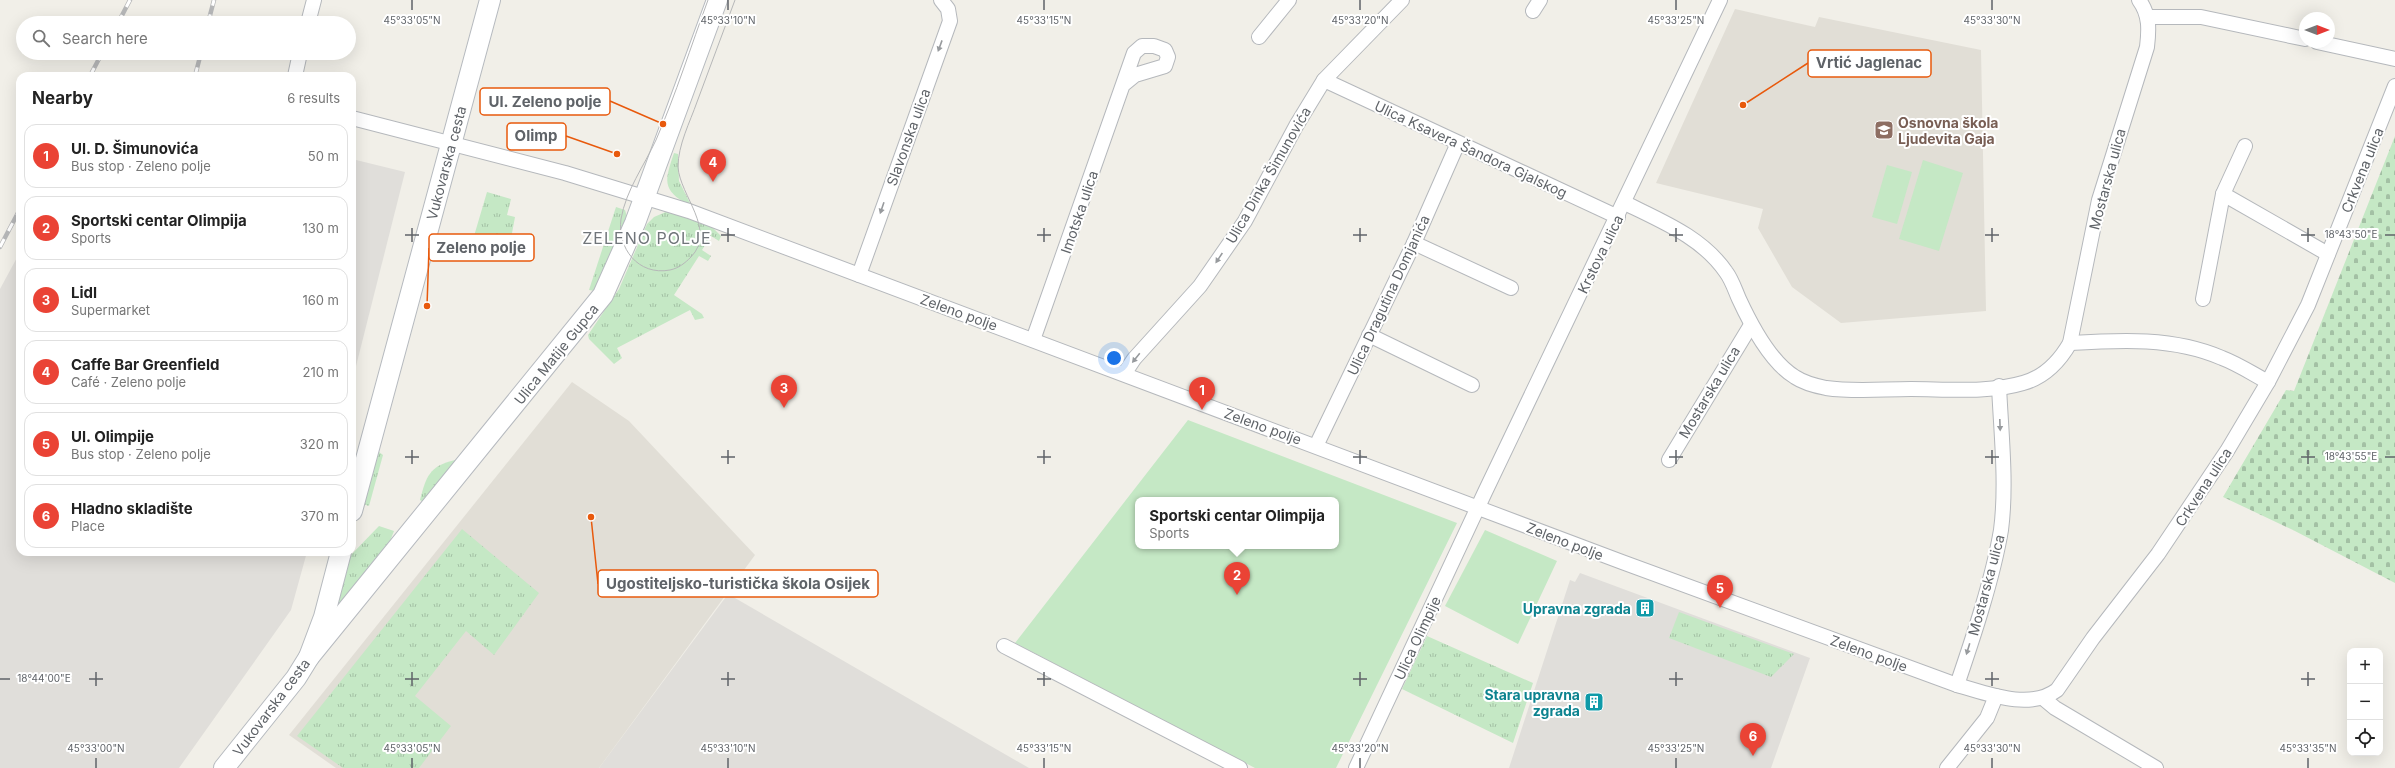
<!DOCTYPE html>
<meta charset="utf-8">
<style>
:root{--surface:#fff;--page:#f2f2f2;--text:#222;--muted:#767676;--line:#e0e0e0;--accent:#ea4335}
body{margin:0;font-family:Inter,sans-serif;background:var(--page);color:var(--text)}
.controls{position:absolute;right:12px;bottom:12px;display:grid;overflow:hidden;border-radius:8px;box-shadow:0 4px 16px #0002}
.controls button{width:36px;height:36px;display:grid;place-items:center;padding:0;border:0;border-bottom:1px solid var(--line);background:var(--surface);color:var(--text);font:20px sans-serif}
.compass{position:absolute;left:2299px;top:12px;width:36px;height:36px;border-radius:50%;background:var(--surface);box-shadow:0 4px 16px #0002;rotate:90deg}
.you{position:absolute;left:1114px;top:358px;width:14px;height:14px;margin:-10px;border:3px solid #fff;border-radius:50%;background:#1a73e8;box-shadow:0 0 0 6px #1a73e833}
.badge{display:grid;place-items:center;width:26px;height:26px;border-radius:50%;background:var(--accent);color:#fff;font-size:13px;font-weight:700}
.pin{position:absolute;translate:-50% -33px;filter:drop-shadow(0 1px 2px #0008)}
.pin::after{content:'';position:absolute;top:21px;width:14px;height:12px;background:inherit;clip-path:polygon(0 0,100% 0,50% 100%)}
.popup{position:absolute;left:1135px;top:497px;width:204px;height:52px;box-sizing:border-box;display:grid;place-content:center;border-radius:8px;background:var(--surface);filter:drop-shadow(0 1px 3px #0005);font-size:13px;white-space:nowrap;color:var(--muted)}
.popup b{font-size:15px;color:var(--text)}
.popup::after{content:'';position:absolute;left:50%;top:100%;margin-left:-8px;border:8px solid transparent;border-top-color:var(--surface)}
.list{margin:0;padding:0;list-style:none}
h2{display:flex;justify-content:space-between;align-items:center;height:52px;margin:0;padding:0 16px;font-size:17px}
h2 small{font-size:13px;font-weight:400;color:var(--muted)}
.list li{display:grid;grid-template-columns:26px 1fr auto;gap:12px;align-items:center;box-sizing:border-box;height:64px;margin:0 8px 8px;padding:0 8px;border:1px solid var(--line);border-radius:12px}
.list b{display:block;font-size:15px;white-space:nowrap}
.list p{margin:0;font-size:13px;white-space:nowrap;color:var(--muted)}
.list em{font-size:13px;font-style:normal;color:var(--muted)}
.icon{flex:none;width:22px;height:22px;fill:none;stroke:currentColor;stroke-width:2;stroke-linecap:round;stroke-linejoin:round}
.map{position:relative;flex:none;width:2395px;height:768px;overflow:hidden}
.search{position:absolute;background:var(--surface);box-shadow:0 4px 16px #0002;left:16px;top:16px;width:340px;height:44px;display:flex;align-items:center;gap:10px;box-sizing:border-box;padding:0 14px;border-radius:22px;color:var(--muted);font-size:15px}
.panel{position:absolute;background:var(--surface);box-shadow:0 4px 16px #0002;left:16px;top:72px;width:340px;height:484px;border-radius:12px}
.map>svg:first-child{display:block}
</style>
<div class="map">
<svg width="2395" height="768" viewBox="0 0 2395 768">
<defs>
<pattern id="grass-tufts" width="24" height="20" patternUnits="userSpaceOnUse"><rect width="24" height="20" fill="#c5e8c5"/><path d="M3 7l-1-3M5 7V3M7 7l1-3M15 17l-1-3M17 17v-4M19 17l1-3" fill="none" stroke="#a3c0a4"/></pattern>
<pattern id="cemetery-stones" width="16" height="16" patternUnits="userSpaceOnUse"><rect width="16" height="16" fill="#c5e8c5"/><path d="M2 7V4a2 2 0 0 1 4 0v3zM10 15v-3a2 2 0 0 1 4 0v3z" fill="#a3c0a4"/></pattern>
</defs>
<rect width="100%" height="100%" fill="#f1efe8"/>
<g fill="#e0deda">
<polygon points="352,159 405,172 352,382"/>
<polygon points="20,252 20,552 307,552 291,610 179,768 0,768 0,289"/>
<polygon points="1580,573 1810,658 1771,768 1509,768 1570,580 1575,582"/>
<polygon points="728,594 1029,768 599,768"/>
</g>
<g fill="#e1ded6">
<polygon points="1735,9 1815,27 1819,17 1981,50 1986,311 1841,323 1792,287 1758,228 1763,209 1656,183"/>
<polygon points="572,382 629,421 755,555 599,768 336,768 289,735"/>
</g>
<g fill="url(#grass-tufts)">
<path d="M674,153L678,154L679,181L690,203L689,205C661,190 665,180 674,153Z"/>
<polygon points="487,192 511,199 507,215 515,217 510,244 474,236"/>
<polygon points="616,207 625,210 628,220 595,291 589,290"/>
<polygon points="668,211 713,228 721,236 719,241 711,236 702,250 711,256 708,261 699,256 674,295 702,314 704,318 695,320 690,310 617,348 622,358 614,364 589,339 588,335 619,289 647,224 654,217"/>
<polygon points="379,452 383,455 369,506 363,504"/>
<path d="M455,460L457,464L425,503L420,500C426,477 429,466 455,460Z"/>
<polygon points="379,526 394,531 388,546 339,609 335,607 349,557"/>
<polygon points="462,529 539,593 494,655 466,631 415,696 451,726 419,768 343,768 297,736"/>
<polygon points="1679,612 1794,654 1771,677 1669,638"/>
<polygon points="1427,636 1533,683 1513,743 1402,689"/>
</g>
<polygon fill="url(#cemetery-stones)" points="2395,136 2395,583 2293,530 2223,497 2286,390 2294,391"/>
<g fill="#c5e8c5" fill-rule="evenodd">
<polygon points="1923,160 1963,173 1939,251 1899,239"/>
<polygon points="1887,165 1912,172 1897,224 1872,217"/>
<path d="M1188,420L1457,523L1336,768H1255L1015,643ZM1138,500H1336V546H1138Z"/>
<polygon points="1485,530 1557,561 1518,644 1445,606"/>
</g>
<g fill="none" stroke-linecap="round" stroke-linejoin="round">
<defs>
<g id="minor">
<polyline points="1533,11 1540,0"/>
<polyline points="2148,17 2201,17 2305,39"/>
<polyline points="308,23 314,0"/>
<polyline points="1259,37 1289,0"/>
<polyline points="2317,42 2395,59"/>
<polyline points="295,76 300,53"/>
<polyline points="1324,80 1618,217"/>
<path d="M352,118L565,173L689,211L1622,562L1957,685C1986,693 2029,711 2057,690L2093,638L2158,554L2227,451L2268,382L2308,305L2395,86"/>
<polyline points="2223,194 2328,254"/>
<path d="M1625,203C1661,221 1702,237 1726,272C1732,280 1735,290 1739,299C1751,325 1770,362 1795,377C1804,383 1816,386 1826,388C1854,392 1883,389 1911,389C1946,389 1990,393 2023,383C2045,377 2059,362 2070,343L2099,200L2147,47C2149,30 2150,15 2139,0"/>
<polyline points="1414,243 1511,288"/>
<polyline points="859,275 950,21 948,9 941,0"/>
<polyline points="2203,299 2223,194 2245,146"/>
<polyline points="1369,335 1472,385"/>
<polyline points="1033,340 1134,53 1142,46 1154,46 1165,50 1168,57 1165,66 1135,75 1124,84"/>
<path d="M2070,343C2120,340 2174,337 2222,358C2238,364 2253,374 2268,382"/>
<polyline points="1124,374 1134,359 1200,286 1245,221 1296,126 1324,80 1402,0"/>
<polyline points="1316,446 1414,243 1458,143"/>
<polyline points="1669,460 1751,325"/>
<polyline points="1004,646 1240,768"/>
<path d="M1957,685C1973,638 1993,578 2001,530C2007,484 2001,432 1999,386"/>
<polyline points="2043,698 2055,708 2156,768"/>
<polyline points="1356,768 1485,492 1720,0"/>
<polyline points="1947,768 1987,718 1996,696"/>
</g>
<g id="secondary">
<polyline points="352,511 490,0"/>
<polyline points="309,657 603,295 635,223 717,0"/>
<polyline points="224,768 296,678 309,657 324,617 341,552"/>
</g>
</defs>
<use href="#minor" stroke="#b5b8bc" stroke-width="16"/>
<use href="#secondary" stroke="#b6babf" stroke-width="22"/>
<use href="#minor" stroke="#fff" stroke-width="14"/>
<use href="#secondary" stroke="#fff" stroke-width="20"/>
<path stroke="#b6b7b8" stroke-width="1" d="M708,0C691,46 676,94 656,140C644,166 626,190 621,219C617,248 638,276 670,270C679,268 685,263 691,257C717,230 680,196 678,167C678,145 690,122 697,102C710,68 722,34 735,0"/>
<defs>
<g id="rail">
<polyline points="118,23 130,0"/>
<polyline points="208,23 214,0"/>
<polyline points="90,76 102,53"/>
<polyline points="195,76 201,53"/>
<polyline points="0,247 20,209"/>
</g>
</defs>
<use href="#rail" stroke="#b6b7b8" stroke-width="4.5"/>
<use href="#rail" stroke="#fff" stroke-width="3" stroke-dasharray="9" stroke-linecap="butt"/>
</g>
<defs><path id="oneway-solid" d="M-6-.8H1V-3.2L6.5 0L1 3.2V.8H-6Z"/></defs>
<g fill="#979a9d">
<use href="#oneway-solid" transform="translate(940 46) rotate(110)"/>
<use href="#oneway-solid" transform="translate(882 208) rotate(109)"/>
<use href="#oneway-solid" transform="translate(1219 258) rotate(124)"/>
<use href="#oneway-solid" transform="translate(1136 358) rotate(129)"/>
<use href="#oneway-solid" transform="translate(2000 425) rotate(88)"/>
<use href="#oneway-solid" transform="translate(1968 649) rotate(107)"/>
</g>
<path fill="none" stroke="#5f6368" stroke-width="1.5" d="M412,0V10M728,0V10M1044,0V10M1360,0V10M1676,0V10M1992,0V10M412,228V242M728,228V242M1044,228V242M1360,228V242M1676,228V242M1992,228V242M2308,228V242M405,235H419M721,235H735M1037,235H1051M1353,235H1367M1669,235H1683M1985,235H1999M2301,235H2315M2385,235H2395M412,450V464M728,450V464M1044,450V464M1360,450V464M1676,450V464M1992,450V464M2308,450V464M405,457H419M721,457H735M1037,457H1051M1353,457H1367M1669,457H1683M1985,457H1999M2301,457H2315M2385,457H2395M96,672V686M412,672V686M728,672V686M1044,672V686M1360,672V686M1676,672V686M1992,672V686M2308,672V686M0,679H10M89,679H103M405,679H419M721,679H735M1037,679H1051M1353,679H1367M1669,679H1683M1985,679H1999M2301,679H2315M96,758V768M412,758V768M728,758V768M1044,758V768M1360,758V768M1676,758V768M1992,758V768M2308,758V768"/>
<defs>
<symbol id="school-square" viewBox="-11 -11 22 22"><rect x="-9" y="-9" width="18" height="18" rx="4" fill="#8d6e63" stroke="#fff"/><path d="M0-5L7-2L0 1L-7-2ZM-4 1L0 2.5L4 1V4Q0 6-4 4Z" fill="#fff"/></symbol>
<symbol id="building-square" viewBox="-11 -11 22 22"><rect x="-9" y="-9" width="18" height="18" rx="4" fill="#0f9aa8" stroke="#fff"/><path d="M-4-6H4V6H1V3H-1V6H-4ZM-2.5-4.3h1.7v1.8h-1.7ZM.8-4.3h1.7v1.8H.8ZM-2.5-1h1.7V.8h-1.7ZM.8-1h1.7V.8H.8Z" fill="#fff"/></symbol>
</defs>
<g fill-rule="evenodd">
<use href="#school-square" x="1873" y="119" width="22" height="22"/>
<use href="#building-square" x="1634" y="597" width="22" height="22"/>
<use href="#building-square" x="1583" y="691" width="22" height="22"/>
</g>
<g text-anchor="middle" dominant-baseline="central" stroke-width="4" stroke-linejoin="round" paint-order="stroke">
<g font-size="14" font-weight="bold" fill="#785e54" stroke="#fff" text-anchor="start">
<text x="1898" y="122">Osnovna škola<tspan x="1898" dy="16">Ljudevita Gaja</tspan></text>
</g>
<g font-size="14" fill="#5f6368" stroke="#fff">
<text transform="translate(908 137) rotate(-70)">Slavonska ulica</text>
<text transform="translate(1471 149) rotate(25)">Ulica Ksavera Šandora Gjalskog</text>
<text transform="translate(446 163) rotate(-75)">Vukovarska cesta</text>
<text transform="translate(2362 170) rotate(-68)">Crkvena ulica</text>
<text transform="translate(1268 175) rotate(-60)">Ulica Dinka Šimunovića</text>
<text transform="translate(2107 179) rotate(-75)">Mostarska ulica</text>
<text transform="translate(1079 212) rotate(-71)">Imotska ulica</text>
<text transform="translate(1600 254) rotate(-64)">Krstova ulica</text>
<text transform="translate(1388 295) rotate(-65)">Ulica Dragutina Domjanića</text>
<text transform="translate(959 312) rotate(20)">Zeleno polje</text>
<text transform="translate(556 354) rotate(-51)">Ulica Matije Gupca</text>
<text transform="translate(1709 392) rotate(-59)">Mostarska ulica</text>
<text transform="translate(1263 426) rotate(20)">Zeleno polje</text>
<text transform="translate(2203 487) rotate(-57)">Crkvena ulica</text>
<text transform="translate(1565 541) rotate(21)">Zeleno polje</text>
<text transform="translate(1986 585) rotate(-75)">Mostarska ulica</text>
<text transform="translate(1417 638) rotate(-65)">Ulica Olimpije</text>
<text transform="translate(1869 653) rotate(20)">Zeleno polje</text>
<text transform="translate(271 707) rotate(-53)">Vukovarska cesta</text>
</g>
<g font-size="14" font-weight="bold" fill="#0d838f" stroke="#fff" text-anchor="end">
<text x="1631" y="608">Upravna zgrada</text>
<text x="1580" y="694">Stara upravna<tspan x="1580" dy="16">zgrada</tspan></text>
</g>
<g font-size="16" letter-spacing="1" fill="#70757a" stroke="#fff">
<text x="647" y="238">ZELENO POLJE</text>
</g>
</g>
<g font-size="10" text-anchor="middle" fill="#5f6368" stroke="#fff" stroke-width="4" stroke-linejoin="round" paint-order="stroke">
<text x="412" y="24">45°33'05"N</text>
<text x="728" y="24">45°33'10"N</text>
<text x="1044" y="24">45°33'15"N</text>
<text x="1360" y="24">45°33'20"N</text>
<text x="1676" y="24">45°33'25"N</text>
<text x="1992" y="24">45°33'30"N</text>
<text x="2351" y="238">18°43'50"E</text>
<text x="2351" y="460">18°43'55"E</text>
<text x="44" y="682">18°44'00"E</text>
<text x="96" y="752">45°33'00"N</text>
<text x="412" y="752">45°33'05"N</text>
<text x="728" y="752">45°33'10"N</text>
<text x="1044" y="752">45°33'15"N</text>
<text x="1360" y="752">45°33'20"N</text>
<text x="1676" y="752">45°33'25"N</text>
<text x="1992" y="752">45°33'30"N</text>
<text x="2308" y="752">45°33'35"N</text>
</g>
<path fill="none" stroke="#e8590c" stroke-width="1.5" d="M1743 105L1808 63M663 124L610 101M617 154L566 136M427 306L429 248M591 517L598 584"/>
<g fill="#e8590c" stroke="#fff" stroke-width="1.5">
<circle cx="1743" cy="105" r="4"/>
<circle cx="663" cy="124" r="4"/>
<circle cx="617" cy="154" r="4"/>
<circle cx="427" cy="306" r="4"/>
<circle cx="591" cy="517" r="4"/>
</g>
<g fill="#fff" stroke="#e8590c" stroke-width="1.5">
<rect x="1808" y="50" width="123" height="27" rx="4"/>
<rect x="480" y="88" width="130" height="27" rx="4"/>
<rect x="507" y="123" width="59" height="27" rx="4"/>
<rect x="429" y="234" width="105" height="27" rx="4"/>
<rect x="598" y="570" width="280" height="27" rx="4"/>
</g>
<g font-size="15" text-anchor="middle" font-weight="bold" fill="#5f6368">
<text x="1869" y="68">Vrtić Jaglenac</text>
<text x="545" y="107">Ul. Zeleno polje</text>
<text x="536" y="141">Olimp</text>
<text x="481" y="253">Zeleno polje</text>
<text x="738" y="589">Ugostiteljsko-turistička škola Osijek</text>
</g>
</svg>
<div class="controls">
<button>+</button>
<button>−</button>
<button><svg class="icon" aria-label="locate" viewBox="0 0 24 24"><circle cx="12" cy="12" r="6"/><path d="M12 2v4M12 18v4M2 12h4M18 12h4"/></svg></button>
</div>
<svg class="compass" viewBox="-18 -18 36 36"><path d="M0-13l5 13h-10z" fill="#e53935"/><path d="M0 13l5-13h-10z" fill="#767676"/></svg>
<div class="you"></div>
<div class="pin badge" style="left:1202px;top:410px">1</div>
<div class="pin badge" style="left:1237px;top:595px">2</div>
<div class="popup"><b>Sportski centar Olimpija</b>Sports</div>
<div class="pin badge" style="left:784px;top:408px">3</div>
<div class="pin badge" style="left:713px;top:182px">4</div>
<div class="pin badge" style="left:1720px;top:608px">5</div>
<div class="pin badge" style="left:1753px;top:756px">6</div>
<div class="search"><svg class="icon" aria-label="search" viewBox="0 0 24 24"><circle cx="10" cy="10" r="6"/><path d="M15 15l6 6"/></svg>Search here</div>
<section class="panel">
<h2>Nearby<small>6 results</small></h2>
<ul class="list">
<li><span class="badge">1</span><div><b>Ul. D. Šimunovića</b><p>Bus stop · Zeleno polje</p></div><em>50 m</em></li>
<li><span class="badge">2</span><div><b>Sportski centar Olimpija</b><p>Sports</p></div><em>130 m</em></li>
<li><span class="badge">3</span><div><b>Lidl</b><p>Supermarket</p></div><em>160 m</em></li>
<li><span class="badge">4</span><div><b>Caffe Bar Greenfield</b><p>Café · Zeleno polje</p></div><em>210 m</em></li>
<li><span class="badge">5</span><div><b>Ul. Olimpije</b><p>Bus stop · Zeleno polje</p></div><em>320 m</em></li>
<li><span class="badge">6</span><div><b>Hladno skladište</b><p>Place</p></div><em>370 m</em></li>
</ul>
</section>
</div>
